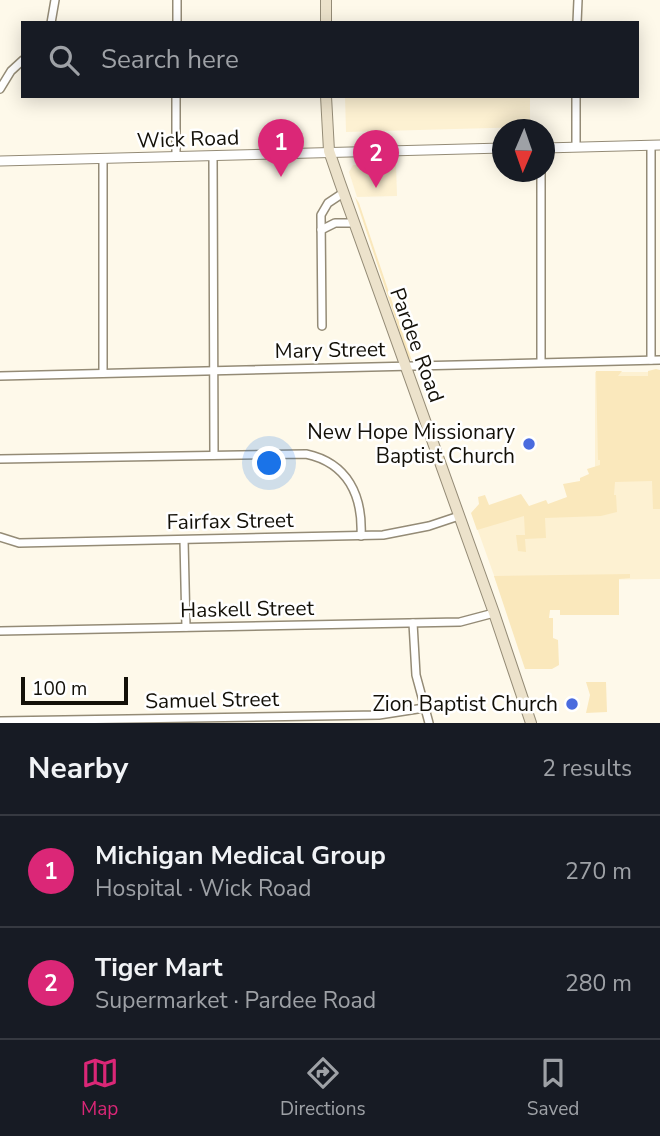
<!DOCTYPE html>
<meta charset="utf-8">
<style>
:root{--surface:#171b24;--page:#20242c;--text:#f1f3f6;--muted:#9ea1a6;--line:#363941;--accent:#db2777}
body{margin:0;font-family:"Nunito Sans",sans-serif;background:var(--page);color:var(--text)}
.compass{position:absolute;left:492px;top:119px;width:63px;height:63px;border-radius:50%;background:var(--surface);box-shadow:0 4px 18px #0003;rotate:182deg}
.scale{position:absolute;left:21px;bottom:18px;width:107px;box-sizing:border-box;padding-left:7px;border:4px solid #131008;border-top:0;font-size:19px;line-height:24px;white-space:nowrap;color:#131008;-webkit-text-stroke:5px #fff;paint-order:stroke}
.you{position:absolute;left:270px;top:464px;width:24px;height:24px;margin:-18px;border:5px solid #fff;border-radius:50%;background:#1a73e8;box-shadow:0 0 0 10px #1a73e833}
.badge{display:grid;place-items:center;width:46px;height:46px;border-radius:50%;background:var(--accent);color:#fff;font-size:23px;font-weight:700}
.pin{position:absolute;translate:-50% -58px;filter:drop-shadow(0 2px 4px #0008)}
.pin::after{content:'';position:absolute;top:37px;width:24px;height:21px;background:inherit;clip-path:polygon(0 0,100% 0,50% 100%)}
.list{margin:0;padding:0;list-style:none}
h2{display:flex;justify-content:space-between;align-items:center;height:91px;margin:0;padding:0 28px;font-size:30px}
h2 small{font-size:23px;font-weight:400;color:var(--muted)}
.list li{display:grid;grid-template-columns:46px 1fr auto;gap:21px;align-items:center;box-sizing:border-box;height:112px;padding:0 28px;border-top:2px solid var(--line)}
.list b{display:block;font-size:26px;white-space:nowrap}
.list p{margin:0;font-size:23px;white-space:nowrap;color:var(--muted)}
.list em{font-size:23px;font-style:normal;color:var(--muted)}
.icon{flex:none;width:38px;height:38px;fill:none;stroke:currentColor;stroke-width:2;stroke-linecap:round;stroke-linejoin:round}
.map{position:relative;flex:none;width:660px;height:723px;overflow:hidden}
.search{position:absolute;background:var(--surface);box-shadow:0 4px 18px #0003;left:21px;right:21px;top:21px;height:77px;display:flex;align-items:center;gap:18px;box-sizing:border-box;padding:0 24px;border-radius:0px;color:var(--muted);font-size:26px}
.sheet{height:315px;background:var(--surface)}
nav{display:flex;justify-content:space-around;align-items:center;box-sizing:border-box;height:98px;border-top:2px solid var(--line);background:var(--surface);font-size:19px;color:var(--muted)}
nav a{display:grid;justify-items:center;gap:4px}
nav .on{color:var(--accent)}
.map>svg:first-child{display:block}
</style>
<div class="map">
<svg width="660" height="723" viewBox="0 0 660 723">
<rect width="100%" height="100%" fill="#fef9ea"/>
<g fill="#fdf1d2">
<polygon points="345,96 530,96 530,127 346,132"/>
<polygon points="396,164 397,196 357,197 349,172 353,165"/>
<polygon points="595,372 660,372 660,579 496,581 472,514 557,511 595,486"/>
</g>
<g fill="#fae8bc">
<polygon points="355,197 359,203 412,361 408,357"/>
<polygon points="656,369 660,370 660,509 653,509 652,481 615,482 614,495 616,495 617,512 601,516 545,518 546,538 525,539 526,552 518,551 516,535 525,535 524,516 477,530 471,513 479,504 478,497 485,495 489,505 521,494 529,506 546,500 548,504 567,497 563,484 580,481 580,478 589,474 587,469 600,465 600,460 598,460 596,371 622,371 618,376 648,376 648,371"/>
<polygon points="630,574 630,578 619,579 619,615 560,615 560,610 550,610 549,618 553,618 553,638 558,640 559,665 552,669 525,669 494,576"/>
<polygon points="586,682 606,682 607,712 586,713 590,695"/>
</g>
<g fill="none" stroke-linecap="round" stroke-linejoin="round">
<defs>
<g id="minor">
<polyline points="51,23 55,0"/>
<polyline points="177,23 177,0"/>
<polyline points="577,23 578,0"/>
<polyline points="0,89 11,71 23,60"/>
<polyline points="576,147 576,96"/>
<polyline points="213,156 214,455"/>
<polyline points="176,157 176,96"/>
<polyline points="541,172 541,362"/>
<polyline points="321,230 335,223 353,223"/>
<polyline points="322,326 321,215 328,203 343,193"/>
<polyline points="651,360 651,145"/>
<polyline points="103,373 103,159"/>
<polyline points="0,376 660,360"/>
<path d="M0,459L306,454C348,463 363,496 361,536"/>
<polyline points="0,537 19,543 383,535 429,526 459,516"/>
<polyline points="184,540 186,627"/>
<polyline points="413,623 416,675 429,723"/>
<polyline points="0,631 460,622 494,613"/>
<polyline points="0,721 379,715 424,708"/>
</g>
<g id="tertiary">
<polyline points="544,148 660,145"/>
<polyline points="0,161 503,148"/>
</g>
<g id="secondary">
<polyline points="326,0 326,23"/>
<polyline points="326,96 329,151 340,183 494,613 531,723"/>
</g>
</defs>
<use href="#minor" stroke="#948b76" stroke-width="10"/>
<use href="#tertiary" stroke="#948b76" stroke-width="11"/>
<use href="#secondary" stroke="#948b76" stroke-width="12"/>
<use href="#minor" stroke="#fff" stroke-width="7"/>
<use href="#tertiary" stroke="#fff" stroke-width="9"/>
<use href="#secondary" stroke="#ece2cb" stroke-width="10"/>
</g>
<g fill="#4a6bde" stroke="#fff" stroke-width="2.5">
<circle cx="529" cy="444" r="7"/>
<circle cx="572" cy="704" r="7"/>
</g>
<g text-anchor="middle" dominant-baseline="central" stroke-width="5" stroke-linejoin="round" paint-order="stroke">
<g font-size="21" fill="#131008" stroke="#fff">
<text transform="translate(188 139) rotate(-2)">Wick Road</text>
<text transform="translate(417 345) rotate(70)">Pardee Road</text>
<text transform="translate(330 350) rotate(-1)">Mary Street</text>
<text transform="translate(230 521) rotate(-1)">Fairfax Street</text>
<text transform="translate(247 609) rotate(-1)">Haskell Street</text>
<text transform="translate(212 700) rotate(-1)">Samuel Street</text>
</g>
<g font-size="21" fill="#131008" stroke="#fff" text-anchor="end">
<text x="515" y="432">New Hope Missionary<tspan x="515" dy="24">Baptist Church</tspan></text>
<text x="558" y="704">Zion Baptist Church</text>
</g>
</g>
</svg>
<svg class="compass" viewBox="-18 -18 36 36"><path d="M0-13l5 13h-10z" fill="#e53935"/><path d="M0 13l5-13h-10z" fill="#9ea1a6"/></svg>
<div class="scale">100 m</div>
<div class="you"></div>
<div class="pin badge" style="left:281px;top:177px">1</div>
<div class="pin badge" style="left:376px;top:188px">2</div>
<div class="search"><svg class="icon" aria-label="search" viewBox="0 0 24 24"><circle cx="10" cy="10" r="6"/><path d="M15 15l6 6"/></svg>Search here</div>
</div>
<section class="sheet">
<h2>Nearby<small>2 results</small></h2>
<ul class="list">
<li><span class="badge">1</span><div><b>Michigan Medical Group</b><p>Hospital · Wick Road</p></div><em>270 m</em></li>
<li><span class="badge">2</span><div><b>Tiger Mart</b><p>Supermarket · Pardee Road</p></div><em>280 m</em></li>
</ul>
</section>
<nav>
<a class="on"><svg class="icon" aria-label="map" viewBox="0 0 24 24"><path d="M3 6l6-2 6 2 6-2v14l-6 2-6-2-6 2zM9 4v14M15 6v14"/></svg>Map</a>
<a><svg class="icon" aria-label="directions" viewBox="0 0 24 24"><path d="M12 3l9 9-9 9-9-9zM9 14v-3h6M13 9l2 2-2 2"/></svg>Directions</a>
<a><svg class="icon" aria-label="saved" viewBox="0 0 24 24"><path d="M7 4h10v16l-5-4-5 4z"/></svg>Saved</a>
</nav>
